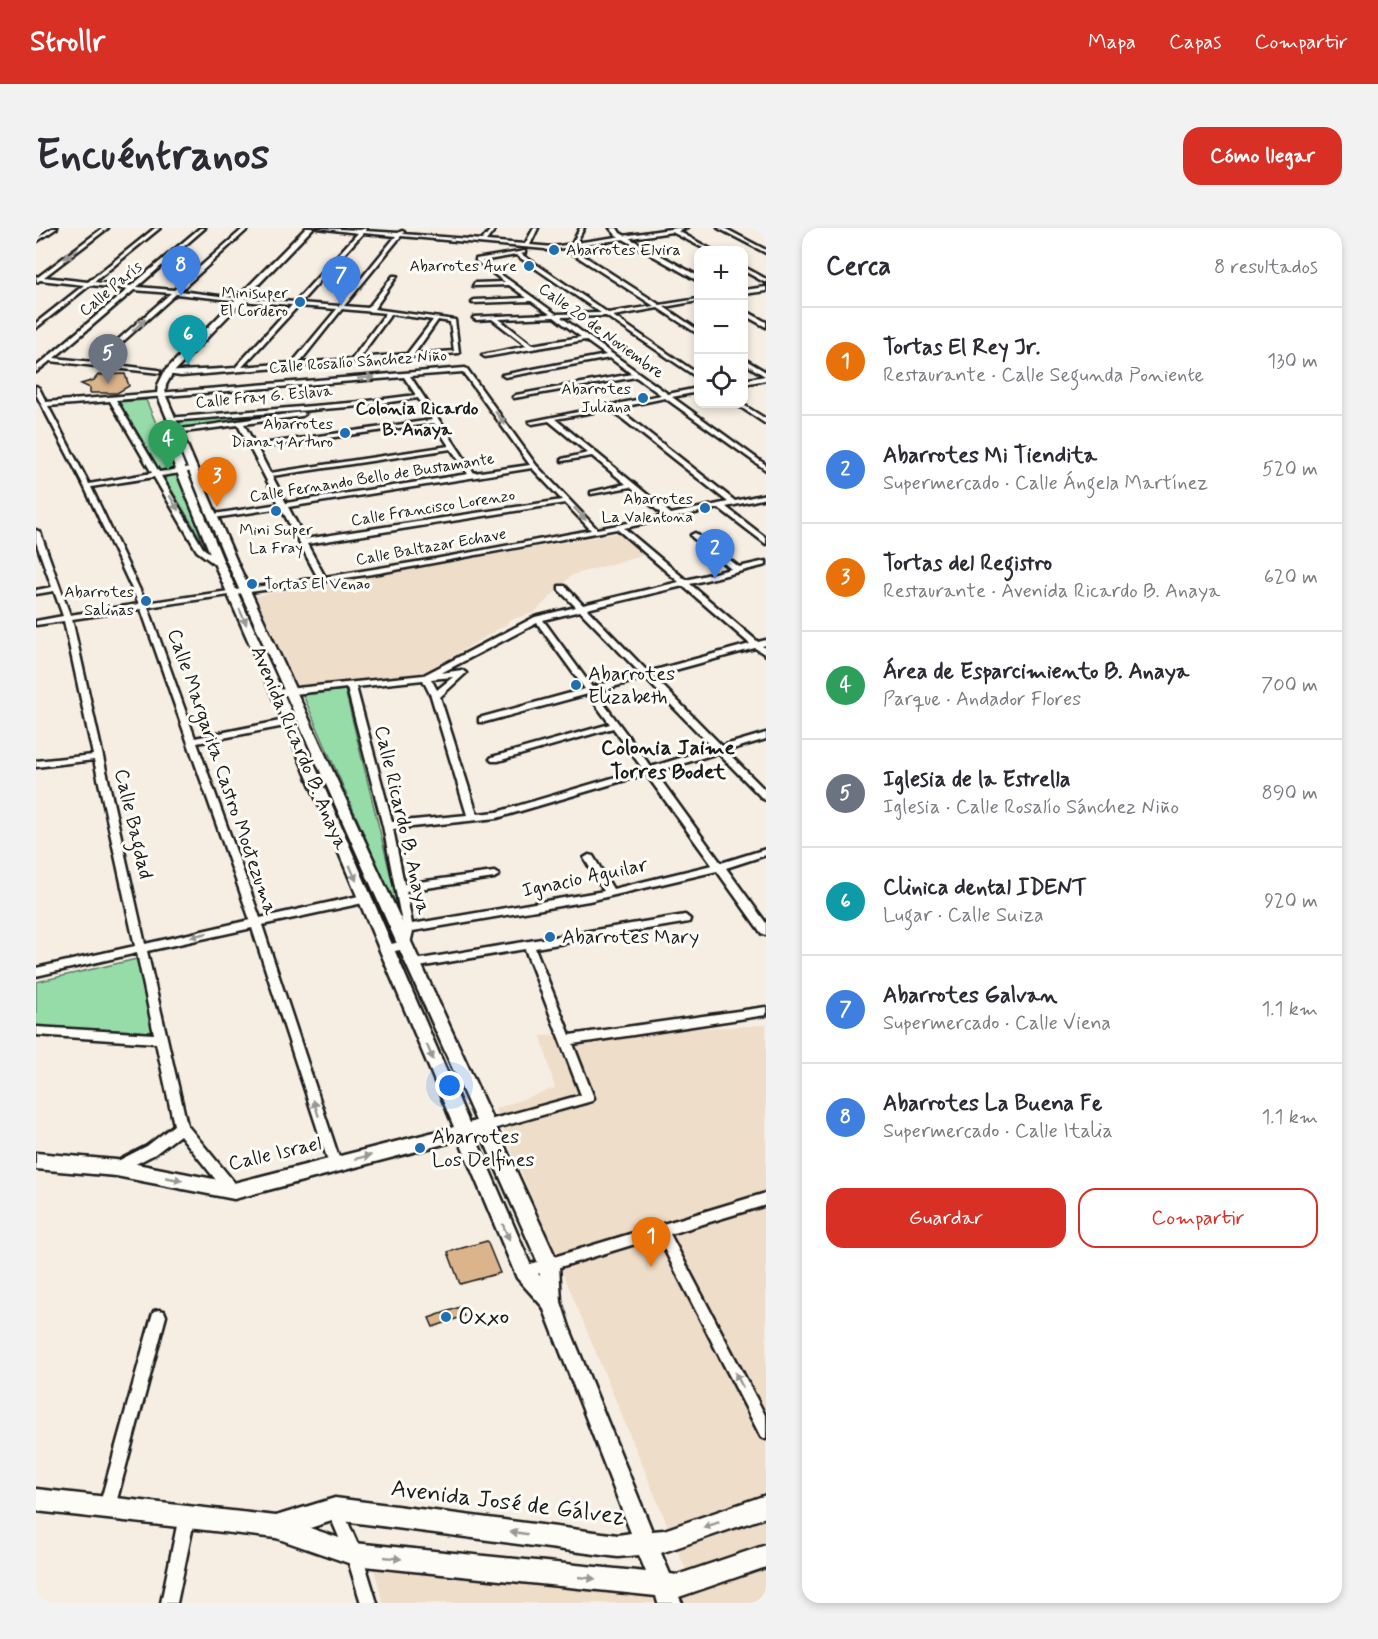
<!DOCTYPE html>
<html lang="es">
<meta charset="utf-8">
<style>
:root{--surface:#fff;--page:#f2f2f3;--text:#2b2b33;--muted:#7c7c81;--line:#e1e1e2;--accent:#d93025}
body{margin:0;font-family:Mynerve,sans-serif;background:var(--page);color:var(--text)}
.controls{position:absolute;right:18px;top:18px;display:grid;overflow:hidden;border-radius:12px;box-shadow:0 3px 9px #0003}
.controls button{width:54px;height:54px;display:grid;place-items:center;padding:0;border:0;border-bottom:2px solid var(--line);background:var(--surface);color:var(--text);font:30px sans-serif}
.you{position:absolute;left:414px;top:858px;width:21px;height:21px;margin:-15px;border:4px solid #fff;border-radius:50%;background:#1a73e8;box-shadow:0 0 0 9px #1a73e833}
.badge{display:grid;place-items:center;width:39px;height:39px;border-radius:50%;background:var(--accent);color:#fff;font-size:20px;font-weight:700}
.pin{position:absolute;translate:-50% -50px;filter:drop-shadow(0 2px 3px #0008)}
.pin::after{content:'';position:absolute;top:32px;width:21px;height:18px;background:inherit;clip-path:polygon(0 0,100% 0,50% 100%)}
.list{margin:0;padding:0;list-style:none}
h2{display:flex;justify-content:space-between;align-items:center;height:78px;margin:0;padding:0 24px;font-size:26px}
h2 small{font-size:20px;font-weight:400;color:var(--muted)}
.list li{display:grid;grid-template-columns:39px 1fr auto;gap:18px;align-items:center;box-sizing:border-box;height:108px;padding:0 24px;border-top:2px solid var(--line)}
.list b{display:block;font-size:22px;white-space:nowrap}
.list p{margin:0;font-size:20px;white-space:nowrap;color:var(--muted)}
.list em{font-size:20px;font-style:normal;color:var(--muted)}
.actions{display:flex;gap:12px;padding:18px 24px}
.actions a{flex:1;padding:14px 0;border:2px solid var(--accent);border-radius:18px;text-align:center;font-size:21px;color:var(--accent)}
.actions .main{background:var(--accent);color:#fff}
.icon{flex:none;width:33px;height:33px;fill:none;stroke:currentColor;stroke-width:2;stroke-linecap:round;stroke-linejoin:round}
.map{position:relative;flex:none;width:730px;height:1375px;overflow:hidden;border-radius:18px}
header{display:flex;align-items:center;gap:36px;box-sizing:border-box;height:84px;padding:0 30px;background:var(--accent);color:#fff}
header strong{font-size:28px}
nav{display:flex;gap:33px;margin-inline-start:auto;font-size:21px}
.intro{display:flex;align-items:center;justify-content:space-between;box-sizing:border-box;height:144px;padding:0 36px}
h1{margin:0;font-size:42px}
.button{padding:15px 27px;border-radius:18px;background:var(--accent);color:#fff;font-size:21px;font-weight:700}
main{display:flex;gap:36px;padding:0 36px}
aside{flex:1;background:var(--surface);border-radius:18px;box-shadow:0 3px 9px #0003}
.map>svg:first-child{display:block}
</style>
<header>
<strong>Strollr</strong>
<nav><a>Mapa</a><a>Capas</a><a>Compartir</a></nav>
</header>
<div class="intro"><h1>Encuéntranos</h1><a class="button">Cómo llegar</a></div>
<main>
<div class="map">
<svg width="730" height="1375" viewBox="0 0 730 1375">
<rect width="100%" height="100%" fill="#f6eee2"/>
<filter id="ink" filterUnits="userSpaceOnUse"><feTurbulence type="fractalNoise" baseFrequency=".0167" numOctaves="2"/><feDisplacementMap in="SourceGraphic" scale="12" xChannelSelector="R" yChannelSelector="G"/><feConvolveMatrix kernelMatrix="1 2 1 2 8 2 1 2 1" color-interpolation-filters="sRGB"/></filter>
<g filter="url(#ink)">
<g fill="#eeddc8">
<polygon points="583,305 609,327 536,347 498,385 473,392 471,396 390,444 262,460 220,368"/>
<polygon points="730,797 730,1375 347,1375 335,1329 652,1347 459,881 519,860 505,808"/>
</g>
<g fill="#96dca9" stroke="#597c62" stroke-width="1.5">
<polygon points="110,172 170,311 165,311 83,174"/>
<polygon points="313,179 146,201 141,192"/>
<polygon points="309,462 366,693 267,467"/>
<polygon points="101,731 117,804 0,798 0,754"/>
</g>
<g fill="#dbb48c" stroke="#1c1c1c" stroke-width="1.5">
<polygon points="89,146 93,158 81,165 54,165 54,160 45,156 58,152 62,147"/>
<polygon points="451,1013 464,1045 424,1056 412,1024"/>
<polygon points="424,1079 428,1088 397,1099 393,1090"/>
</g>
<g fill="none" stroke-linecap="round" stroke-linejoin="round">
<defs>
<g id="street">
<polygon points="16,0 21,0 0,14 0,11"/>
<path d="M67,0H72L8,49L52,54L119,0H124L58,54L95,58L164,0H169L101,59L138,62L208,0H213L144,63L199,70L196,72L140,66L63,135L122,142L124,143V145L14,133L0,144V139L92,61L54,57L0,100V95L48,57L4,52L1,54L0,48L2,49ZM98,62L135,65L57,134L18,130Z"/>
<path d="M281,0L324,2L330,0L329,3L362,5L366,3L368,4L367,6L446,12L456,0H460L450,13L489,16L498,0H502L494,17L517,19L536,16L544,0H548L540,15L641,0H652L642,3L676,22H671L636,4L534,19L624,77L662,71V73L628,79L662,102V106L622,80L577,88L662,146V150L570,88L525,89L632,166L662,160V164L636,169L730,237V242L629,170L581,180L699,273L730,266V270L690,279L730,310V316L683,280L588,300L650,352L695,341L656,309L655,307L659,305L703,339L730,333V337L654,356L722,414L730,412V417L726,418L730,421V427L719,420L617,448L686,518L730,505V511L690,523L730,563V572L727,571L682,525L619,544L685,635L730,621V627L690,640L730,695V707L726,706L681,643L553,673L377,703L373,720L350,725L346,724L345,721L346,718L364,714L367,700L347,598L311,460L241,468L237,465L241,462L388,447L499,389L540,379L523,362V358H529L547,377L643,354L581,301L343,345L112,379L159,510L254,491L258,494L254,497L161,515L224,690L327,667L332,671L327,675L226,697L305,936L303,940L299,941L295,940L293,936L216,700L111,723L151,897L202,959L203,963L202,967L197,969L192,967L144,907L119,926L84,944L80,945L76,944L74,940L76,936L111,918L138,897L120,815L0,807V799L118,806L101,725L0,748V740L99,718L58,532L0,539V533L57,527L28,393L0,397V393L27,388L18,363L0,366V362L16,359L0,314V302L4,304L34,387L103,376L48,258L0,166V158L3,160L10,174L429,140L431,141L500,237L561,301L628,288L594,259L555,266V264L590,256L556,228L526,233V231L552,225L513,193L496,196L493,194L625,167L600,149L478,170L477,169L480,167L596,146L574,130L469,149L466,147L570,127L549,112L449,129L446,127L491,118L456,91L440,92L437,90L438,89L514,86L495,73L436,75L438,72L491,70L473,57L437,58L439,55L469,54L440,33V31L489,23V25L485,26L572,85L618,78L528,20L511,22L509,21L365,8L308,78L332,80L357,48H361L338,81L419,92L423,125L145,148L130,146V144C153,142 176,142 199,140L256,77L205,73L203,70L259,74L322,5ZM327,5L360,8L303,78L264,75ZM480,27L565,85L520,86L446,33ZM262,78L301,81L256,135L206,139ZM306,81L350,85L316,131L263,135ZM355,86L397,92L371,126L323,130ZM518,89L545,109L496,117L463,91ZM402,92L414,94L418,123L378,126ZM427,144L494,237L438,245L374,148ZM368,149L380,167L325,174L132,190L131,191L134,193L325,178L382,170L396,192L219,217L208,196L266,188L269,186L266,184L138,202L137,203L140,205L202,197L243,276L178,286L174,288L178,290L245,280L282,350L110,375L55,259L118,249L161,323L180,337L187,335L167,320L125,248L157,243L160,241L157,239L123,244L80,172ZM74,173L116,245L53,256L12,178ZM574,181L692,274L635,286L519,191ZM398,195L413,218L234,245L221,220ZM415,221L432,246L250,275L236,248ZM496,240L526,272L269,311L252,279ZM529,275L555,302L399,331L289,349L271,316ZM647,358L714,416L612,444L551,381ZM105,381L214,692L109,716L36,391ZM544,383L605,446L556,459L507,392ZM501,395L549,461L443,490V494H449L552,466L574,496L456,529L454,531L456,533H462L577,500L607,541L461,584L441,586L404,469L430,445L426,442L405,445ZM417,449L401,462L395,451ZM609,450L677,520L615,539L559,464ZM387,452L395,468L431,587L356,594L320,459ZM610,546L676,637L577,661L557,628L553,627L548,630L568,663L376,696L370,663L458,650L463,647L458,644L368,656L357,601L461,590Z"/>
<polygon points="682,0 688,0 730,22 730,25"/>
<polygon points="708,39 730,51 730,55 708,43"/>
<polygon points="708,131 730,144 730,152 708,156 708,152 729,148 708,135"/>
<polygon points="700,176 706,176 730,191 730,196"/>
<polygon points="649,687 654,691 653,694 499,720 534,807 730,779 730,787 537,816 558,870 556,873 450,903 446,902 444,898 446,894 545,867 489,721 377,740 373,739 372,736 373,733"/>
<polygon points="730,965 730,977 634,1006 730,1189 730,1211 725,1209 622,1009 488,1050 483,1048 481,1044 483,1040 488,1038"/>
<polygon points="123,1082 128,1083 130,1088 79,1279 76,1284 71,1287 66,1284 63,1279 116,1088 118,1083"/>
<polygon points="299,1273 304,1276 326,1326 341,1375 325,1375 310,1326 291,1281 294,1276"/>
<polygon points="151,1280 156,1283 159,1288 141,1375 125,1375 143,1288 146,1283"/>
</g>
<g id="secondary">
<path d="M270,0H277L136,146L130,157L129,166L201,334L523,1037L525,1074L533,1099L616,1303L628,1302L730,1267V1289L625,1325L634,1346L641,1347L730,1317V1339L643,1369L646,1375H622L620,1368L318,1337L240,1310L0,1283V1261L240,1288L299,1270L582,1307L595,1305L507,1079L481,1050L423,912L198,971L80,948L0,941V925L80,932L198,955L418,899L248,494L178,335L126,207L131,204L136,207L188,335L260,494L433,895L440,893L191,334L121,166L122,157L129,143ZM445,906L503,1037L504,1048L495,1038L439,908ZM299,1292L582,1329L603,1327L610,1344L318,1315L274,1300Z"/>
<polygon points="574,0 581,0 584,5 662,48 662,53 580,7"/>
<polygon points="730,59 730,63 708,66 708,62"/>
<polygon points="708,82 730,94 730,99 708,87"/>
</g>
</defs>
<use href="#street" stroke="#1c1c1c" stroke-width="5"/>
<use href="#secondary" stroke="#1c1c1c" stroke-width="5"/>
<use href="#street" fill="#fdfcf7" fill-rule="evenodd"/>
<use href="#secondary" fill="#fdfcf7" fill-rule="evenodd"/>
</g>
<defs><path id="oneway-solid" d="M-6-.8H1V-3.2L6.5 0L1 3.2V.8H-6Z" transform="scale(1.5)"/></defs>
<g fill="#989794">
<use href="#oneway-solid" transform="translate(35 26) rotate(143)"/>
<use href="#oneway-solid" transform="translate(103 97) rotate(-42)"/>
<use href="#oneway-solid" transform="translate(330 150) rotate(-4)"/>
<use href="#oneway-solid" transform="translate(464 190) rotate(54)"/>
<use href="#oneway-solid" transform="translate(138 275) rotate(60)"/>
<use href="#oneway-solid" transform="translate(544 286) rotate(47)"/>
<use href="#oneway-solid" transform="translate(207 389) rotate(66)"/>
<use href="#oneway-solid" transform="translate(317 645) rotate(67)"/>
<use href="#oneway-solid" transform="translate(163 707) rotate(167)"/>
<use href="#oneway-solid" transform="translate(394 824) rotate(67)"/>
<use href="#oneway-solid" transform="translate(280 880) rotate(-108)"/>
<use href="#oneway-solid" transform="translate(327 929) rotate(-14)"/>
<use href="#oneway-solid" transform="translate(138 951) rotate(11)"/>
<use href="#oneway-solid" transform="translate(470 1004) rotate(67)"/>
<use href="#oneway-solid" transform="translate(703 1152) rotate(-117)"/>
<use href="#oneway-solid" transform="translate(675 1297) rotate(161)"/>
<use href="#oneway-solid" transform="translate(483 1305) rotate(-172)"/>
<use href="#oneway-solid" transform="translate(357 1330) rotate(6)"/>
<use href="#oneway-solid" transform="translate(551 1350) rotate(6)"/>
</g>
</g>
<g fill="#1f6fb2" stroke="#fdfcf7" stroke-width="2">
<circle cx="518" cy="22" r="6"/>
<circle cx="493" cy="38" r="6"/>
<circle cx="264" cy="74" r="6"/>
<circle cx="607" cy="170" r="6"/>
<circle cx="309" cy="205" r="6"/>
<circle cx="669" cy="280" r="6"/>
<circle cx="240" cy="283" r="6"/>
<circle cx="216" cy="356" r="6"/>
<circle cx="110" cy="373" r="6"/>
<circle cx="540" cy="457" r="6"/>
<circle cx="514" cy="709" r="6"/>
<circle cx="384" cy="920" r="6"/>
<circle cx="410" cy="1089" r="6"/>
</g>
<g text-anchor="middle" dominant-baseline="central" stroke-width="6" stroke-linejoin="round" paint-order="stroke">
<g font-size="16" fill="#1c1c1c" stroke="#fdfcf7" text-anchor="end">
<text x="530" y="22" text-anchor="start">Abarrotes Elvira</text>
<text x="481" y="38">Abarrotes Aure</text>
<text x="252" y="65">Minisuper<tspan x="252" dy="18">El Cordero</tspan></text>
<text x="595" y="161">Abarrotes<tspan x="595" dy="18">Juliana</tspan></text>
<text x="297" y="196">Abarrotes<tspan x="297" dy="18">Diana y Arturo</tspan></text>
<text x="657" y="271">Abarrotes<tspan x="657" dy="18">La Valentona</tspan></text>
<text x="240" y="302" text-anchor="middle">Mini Super<tspan x="240" dy="18">La Fray</tspan></text>
<text x="228" y="356" text-anchor="start">Tortas El Venao</text>
<text x="98" y="364">Abarrotes<tspan x="98" dy="18">Salinas</tspan></text>
</g>
<g font-size="16" fill="#1c1c1c" stroke="#fdfcf7">
<text transform="translate(75 61) rotate(-40)">Calle París</text>
<text transform="translate(565 103) rotate(36)">Calle 20 de Noviembre</text>
<text transform="translate(322 134) rotate(-4)">Calle Rosalío Sánchez Niño</text>
<text transform="translate(228 169) rotate(-5)">Calle Fray G. Eslava</text>
<text transform="translate(336 250) rotate(-9)">Calle Fernando Bello de Bustamante</text>
<text transform="translate(397 280) rotate(-9)">Calle Francisco Lorenzo</text>
<text transform="translate(395 319) rotate(-10)">Calle Baltazar Echave</text>
</g>
<g font-size="18" font-weight="bold" fill="#1c1c1c" stroke="#fdfcf7">
<text x="381" y="181">Colonia Ricardo<tspan x="381" dy="21">B. Anaya</tspan></text>
</g>
<g font-size="20" fill="#1c1c1c" stroke="#fdfcf7" text-anchor="start">
<text x="552" y="446">Abarrotes<tspan x="552" dy="23">Elizabeth</tspan></text>
<text x="526" y="709">Abarrotes Mary</text>
<text x="396" y="909">Abarrotes<tspan x="396" dy="23">Los Delfines</tspan></text>
</g>
<g font-size="20" fill="#1c1c1c" stroke="#fdfcf7">
<text transform="translate(263 520) rotate(67)">Avenida Ricardo B. Anaya</text>
<text transform="translate(186 544) rotate(71)">Calle Margarita Castro Moctezuma</text>
<text transform="translate(366 592) rotate(77)">Calle Ricardo B. Anaya</text>
<text transform="translate(97 596) rotate(77)">Calle Bagdad</text>
<text transform="translate(549 650) rotate(-12)">Ignacio Aguilar</text>
<text transform="translate(239 926) rotate(-13)">Calle Israel</text>
</g>
<g font-size="21" font-weight="bold" fill="#1c1c1c" stroke="#fdfcf7">
<text x="632" y="520">Colonia Jaime<tspan x="632" dy="24">Torres Bodet</tspan></text>
</g>
<g font-size="24" fill="#1c1c1c" stroke="#fdfcf7" text-anchor="start">
<text x="422" y="1089">Oxxo</text>
</g>
<g font-size="24" fill="#1c1c1c" stroke="#fdfcf7">
<text transform="translate(472 1275) rotate(7)">Avenida José de Gálvez</text>
</g>
</g>
</svg>
<div class="controls">
<button>+</button>
<button>−</button>
<button><svg class="icon" aria-label="locate" viewBox="0 0 24 24"><circle cx="12" cy="12" r="6"/><path d="M12 2v4M12 18v4M2 12h4M18 12h4"/></svg></button>
</div>
<div class="you"></div>
<div class="pin badge" style="left:615px;top:1039px;background:#e8710a">1</div>
<div class="pin badge" style="left:679px;top:351px;background:#3f7fe0">2</div>
<div class="pin badge" style="left:181px;top:279px;background:#e8710a">3</div>
<div class="pin badge" style="left:132px;top:242px;background:#2e9e5b">4</div>
<div class="pin badge" style="left:72px;top:156px;background:#6b7280">5</div>
<div class="pin badge" style="left:152px;top:137px;background:#0f9aa8">6</div>
<div class="pin badge" style="left:305px;top:78px;background:#3f7fe0">7</div>
<div class="pin badge" style="left:145px;top:68px;background:#3f7fe0">8</div>
</div>
<aside>
<h2>Cerca<small>8 resultados</small></h2>
<ul class="list">
<li><span class="badge" style="background:#e8710a">1</span><div><b>Tortas El Rey Jr.</b><p>Restaurante · Calle Segunda Poniente</p></div><em>130 m</em></li>
<li><span class="badge" style="background:#3f7fe0">2</span><div><b>Abarrotes Mi Tiendita</b><p>Supermercado · Calle Ángela Martínez</p></div><em>520 m</em></li>
<li><span class="badge" style="background:#e8710a">3</span><div><b>Tortas del Registro</b><p>Restaurante · Avenida Ricardo B. Anaya</p></div><em>620 m</em></li>
<li><span class="badge" style="background:#2e9e5b">4</span><div><b>Área de Esparcimiento B. Anaya</b><p>Parque · Andador Flores</p></div><em>700 m</em></li>
<li><span class="badge" style="background:#6b7280">5</span><div><b>Iglesia de la Estrella</b><p>Iglesia · Calle Rosalío Sánchez Niño</p></div><em>890 m</em></li>
<li><span class="badge" style="background:#0f9aa8">6</span><div><b>Clinica dental IDENT</b><p>Lugar · Calle Suiza</p></div><em>920 m</em></li>
<li><span class="badge" style="background:#3f7fe0">7</span><div><b>Abarrotes Galvan</b><p>Supermercado · Calle Viena</p></div><em>1.1 km</em></li>
<li><span class="badge" style="background:#3f7fe0">8</span><div><b>Abarrotes La Buena Fe</b><p>Supermercado · Calle Italia</p></div><em>1.1 km</em></li>
</ul>
<div class="actions"><a class="main">Guardar</a><a>Compartir</a></div>
</aside>
</main>
